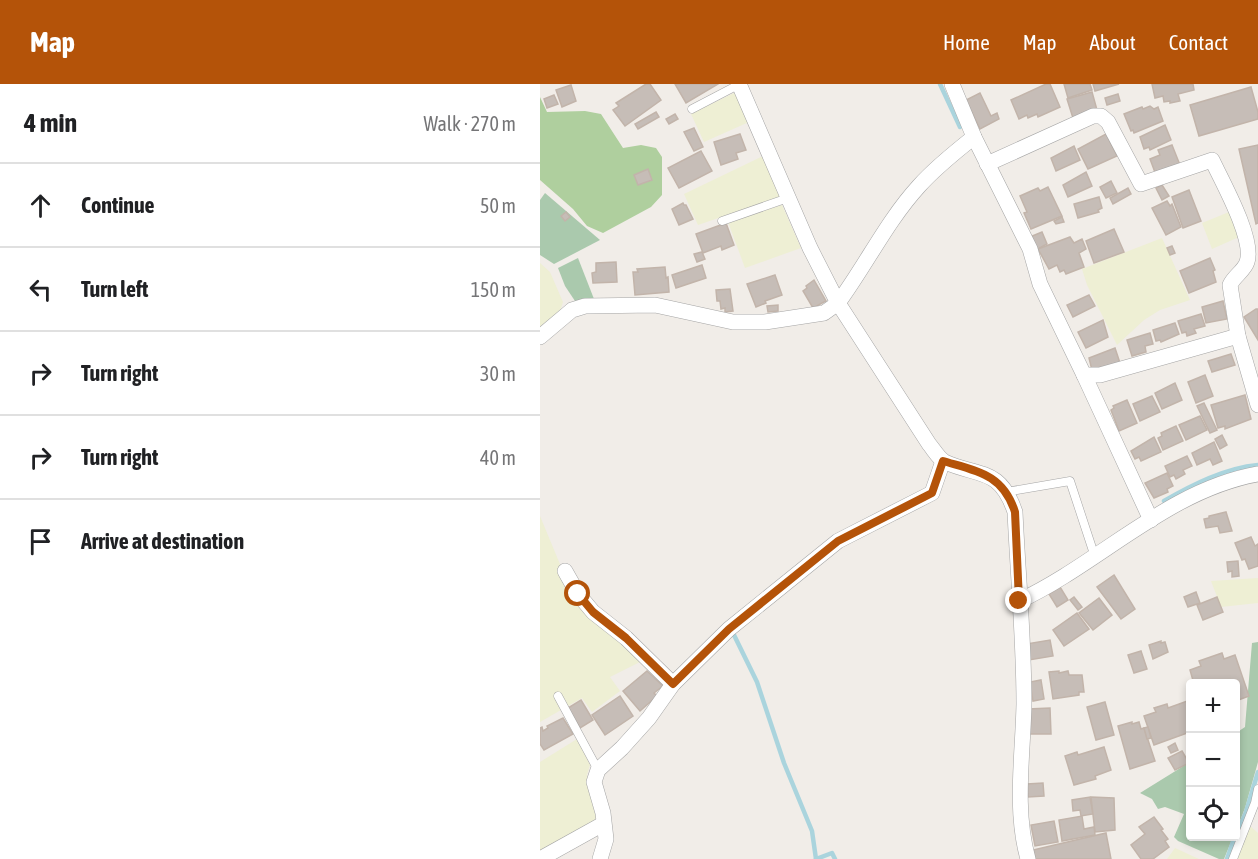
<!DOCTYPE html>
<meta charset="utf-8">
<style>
:root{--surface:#fff;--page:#f2f2f2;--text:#202124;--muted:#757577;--line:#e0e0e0;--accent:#b45309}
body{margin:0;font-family:"Asap Condensed",sans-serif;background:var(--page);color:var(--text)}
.controls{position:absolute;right:18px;bottom:18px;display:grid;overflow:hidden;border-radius:6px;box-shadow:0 3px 9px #0003}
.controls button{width:54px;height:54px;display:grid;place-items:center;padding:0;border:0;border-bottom:2px solid var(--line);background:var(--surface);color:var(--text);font:30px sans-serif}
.stop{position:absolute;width:18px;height:18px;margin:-14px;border:4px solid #b45309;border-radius:50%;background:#fff}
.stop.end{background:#b45309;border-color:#fff;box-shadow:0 2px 6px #0008}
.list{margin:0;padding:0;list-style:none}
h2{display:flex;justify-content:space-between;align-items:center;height:78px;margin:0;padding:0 24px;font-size:26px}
h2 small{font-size:20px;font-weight:400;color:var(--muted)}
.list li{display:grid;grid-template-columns:39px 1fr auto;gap:18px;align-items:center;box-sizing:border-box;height:84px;padding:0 24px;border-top:2px solid var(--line)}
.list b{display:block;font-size:22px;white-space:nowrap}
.list em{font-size:20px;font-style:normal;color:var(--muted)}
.icon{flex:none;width:33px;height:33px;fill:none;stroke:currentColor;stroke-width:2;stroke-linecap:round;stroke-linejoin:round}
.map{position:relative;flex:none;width:718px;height:775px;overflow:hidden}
header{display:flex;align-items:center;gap:36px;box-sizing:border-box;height:84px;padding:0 30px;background:var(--accent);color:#fff}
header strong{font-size:28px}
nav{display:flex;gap:33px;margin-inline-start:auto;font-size:21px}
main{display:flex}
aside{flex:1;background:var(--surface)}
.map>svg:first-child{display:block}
</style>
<header>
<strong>Map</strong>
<nav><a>Home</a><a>Map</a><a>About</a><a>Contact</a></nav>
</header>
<main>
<aside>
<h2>4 min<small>Walk · 270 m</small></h2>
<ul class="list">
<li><svg class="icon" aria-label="ahead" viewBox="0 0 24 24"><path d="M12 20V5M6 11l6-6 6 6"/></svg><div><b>Continue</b></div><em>50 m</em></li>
<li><svg class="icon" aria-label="left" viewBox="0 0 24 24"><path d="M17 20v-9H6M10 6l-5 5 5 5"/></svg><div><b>Turn left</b></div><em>150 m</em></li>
<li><svg class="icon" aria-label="right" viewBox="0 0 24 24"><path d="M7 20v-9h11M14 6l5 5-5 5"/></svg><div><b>Turn right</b></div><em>30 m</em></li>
<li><svg class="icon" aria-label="right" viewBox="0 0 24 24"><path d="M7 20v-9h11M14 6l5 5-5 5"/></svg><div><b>Turn right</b></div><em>40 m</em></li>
<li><svg class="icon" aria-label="arrive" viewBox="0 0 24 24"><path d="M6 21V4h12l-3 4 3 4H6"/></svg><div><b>Arrive at destination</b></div></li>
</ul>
</aside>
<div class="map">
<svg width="718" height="775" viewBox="0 0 718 775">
<rect width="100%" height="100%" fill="#f1ede8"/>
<g fill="#eeefd4">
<polygon points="196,8 209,38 164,58 151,30"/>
<polygon points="223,72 240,113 158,141 144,110"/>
<polygon points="242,121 261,164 205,184 188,138"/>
<polygon points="689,128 699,153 672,165 662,139"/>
<polygon points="622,154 650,216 620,226 604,236 577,261 547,201 542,185"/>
<polygon points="0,179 10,188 23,218 20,227 0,243"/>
<polygon points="0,432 22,485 102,577 70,593 80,607 52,628 42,614 0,638"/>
<polygon points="718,494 718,519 681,523 671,497"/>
<polygon points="37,655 50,681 47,691 57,730 54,739 0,769 0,678"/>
<polygon points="709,741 718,749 718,775 697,775"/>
<polygon points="635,764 659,775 627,775"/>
</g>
<polygon fill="#afcf9e" points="0,13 7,28 45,27 61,30 83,64 101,61 116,64 122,73 122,111 111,123 63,149 47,142 33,125 0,96"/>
<g fill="#aac9ad">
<polygon points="5,109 60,156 14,180 0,171 0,116"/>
<polygon points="38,174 54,215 35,217 25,202 18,184"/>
<polygon points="718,558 718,678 705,724 696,747 696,649 705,643 712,559"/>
<polygon points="650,678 650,752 693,753 684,775 679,775 638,757 634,753 644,730 625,723 618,725 612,715 600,709"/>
</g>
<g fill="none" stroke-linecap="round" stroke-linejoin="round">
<g stroke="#aad4dd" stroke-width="4.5">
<polyline points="400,0 420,43"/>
<path d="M624,417C652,401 685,384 718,381"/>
<polyline points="194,551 217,598 244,679 272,747 276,775"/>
<polyline points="696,752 706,728 718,688"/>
<polyline points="276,775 292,769 295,775"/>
<polyline points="687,775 695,752"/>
</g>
</g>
<g fill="#c6bdb7" stroke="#c2b4aa" stroke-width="1.5">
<polygon points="106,0 110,0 121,16 85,42 73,26 79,22 76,19"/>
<polygon points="135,0 178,0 146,19"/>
<polygon points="506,0 510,0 520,23 498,33 497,30 488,34 487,31 479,35 471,16"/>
<polygon points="524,0 550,0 552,6 528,14"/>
<polygon points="553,0 579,0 555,7"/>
<polygon points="612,0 653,0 654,6 638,10 640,17 630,19 630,17 624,18 623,12 615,14"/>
<polygon points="31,1 36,17 22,23 16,6"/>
<polygon points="711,3 718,28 718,35 659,52 650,21"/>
<polygon points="552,8 557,26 533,34 527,15"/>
<polygon points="440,9 451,32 457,29 459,35 440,45 426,16"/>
<polygon points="578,10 580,17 567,21 565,14"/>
<polygon points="14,11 18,20 7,24 4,15"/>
<polygon points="610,22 614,25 618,23 623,37 594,49 593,46 591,47 584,30 602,23 603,25"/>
<polygon points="116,28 119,33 98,45 95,40"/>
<polygon points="135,30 138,35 129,40 126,35"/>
<polygon points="625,41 631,56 610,66 609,63 604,65 600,53"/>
<polygon points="154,44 163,63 154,67 144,48"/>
<polygon points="200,50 206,66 196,69 198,75 181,81 174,58"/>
<polygon points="566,50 577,72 548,85 538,65"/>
<polygon points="632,61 640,81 616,91 610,75 620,71 618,66"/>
<polygon points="718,61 718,139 716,140 699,65"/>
<polygon points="534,62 540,76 516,87 511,74"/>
<polygon points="161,67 172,87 139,104 128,84"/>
<polygon points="108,85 112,96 98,101 94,91"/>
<polygon points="546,88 552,102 528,113 523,101"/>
<polygon points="571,97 577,109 566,114 560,103"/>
<polygon points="622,101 629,112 622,116 616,104"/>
<polygon points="508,103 522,132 491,145 484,129 487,128 480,112 498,104 500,107"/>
<polygon points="588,104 591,110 573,120 570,114"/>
<polygon points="649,106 661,137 643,144 632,113"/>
<polygon points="559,113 562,124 558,126 559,128 538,134 534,120"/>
<polygon points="627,117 630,122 632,120 641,143 626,151 612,124"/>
<polygon points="143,119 144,121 146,121 153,135 139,141 132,125"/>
<polygon points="26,128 30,133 25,137 21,132"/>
<polygon points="522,133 524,138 516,140 514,137"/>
<polygon points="186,139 194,161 182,166 181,162 163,169 156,150"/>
<polygon points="574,145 584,168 554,179 546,157"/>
<polygon points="502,148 507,160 496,166 490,153"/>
<polygon points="530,153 534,159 542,155 546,165 539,169 544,183 526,190 524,186 520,188 517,181 509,185 498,165"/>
<polygon points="632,162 635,169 630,171 627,164"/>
<polygon points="162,168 165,175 157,178 154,170"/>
<polygon points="670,174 675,186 673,187 676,198 649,209 640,187"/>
<polygon points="76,178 77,198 53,199 52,189 56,188 56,179"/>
<polygon points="162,181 166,194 136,204 132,191"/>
<polygon points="125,183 126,194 128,193 129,208 95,211 93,188 98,188 97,185"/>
<polygon points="235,191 242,211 225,217 226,219 216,223 207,200"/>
<polygon points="274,196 286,217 273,224 263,207 267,204 266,202"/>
<polygon points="190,205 193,227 185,228 185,224 181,225 180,217 177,217 176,206"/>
<polygon points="549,211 555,222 533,233 527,221"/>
<polygon points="683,217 687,235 666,239 662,223"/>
<polygon points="238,221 238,227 228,228 227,222"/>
<polygon points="716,225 718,225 718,256 704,233"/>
<polygon points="661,230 665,242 654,245 656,249 647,252 646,248 642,249 638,237"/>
<polygon points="563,236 568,253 546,264 538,248"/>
<polygon points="635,239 639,250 621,258 620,256 616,257 613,246"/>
<polygon points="610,249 613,260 605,262 606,268 592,272 587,256"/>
<polygon points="575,264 580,279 552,286 549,274"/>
<polygon points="691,270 695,281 672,288 668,277"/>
<polygon points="665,291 673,312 656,319 648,298"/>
<polygon points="635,299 642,316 622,325 615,309"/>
<polygon points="705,311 711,335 685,345 685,342 678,344 671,321"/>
<polygon points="612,312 620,328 600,337 593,320"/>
<polygon points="587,316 597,339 579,347 571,326 574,324 573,322"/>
<polygon points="664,319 677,346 670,349 657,322"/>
<polygon points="660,332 667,346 646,356 639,341"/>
<polygon points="636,342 643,357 623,366 618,354 622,352 621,349"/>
<polygon points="682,351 687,361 680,365 675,355"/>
<polygon points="614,353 621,368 601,377 599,373 595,375 591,367"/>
<polygon points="674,358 682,377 673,381 670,375 657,381 652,369"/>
<polygon points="647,372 652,382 643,386 645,390 636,395 634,391 630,393 625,382"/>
<polygon points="627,389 633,402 627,405 628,408 614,414 605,399"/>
<polygon points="686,428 692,447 680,449 678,442 666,444 664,435 669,434 669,432"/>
<polygon points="711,453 715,462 718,460 718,482 709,485 705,475 702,476 695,459"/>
<polygon points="698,477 699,492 692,493 692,487 688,488 687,478"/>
<polygon points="574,491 595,525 581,535 557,503"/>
<polygon points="520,503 528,516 517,523 509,510"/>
<polygon points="656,508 660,519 648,523 644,513"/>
<polygon points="534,513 542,523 538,526 530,516"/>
<polygon points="677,513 683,528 663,536 657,521"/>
<polygon points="559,514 572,531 553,546 539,529"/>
<polygon points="537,529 549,545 524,562 513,546"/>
<polygon points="510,556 513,572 489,576 486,560"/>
<polygon points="621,557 621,559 625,558 628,568 613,575 609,561"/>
<polygon points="601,567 607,585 594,589 588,571"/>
<polygon points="682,569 684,575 695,571 709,612 696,617 696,600 654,600 650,586 661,582 659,577"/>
<polygon points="107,587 123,602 114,609 117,612 100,627 83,607"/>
<polygon points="519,587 519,589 528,587 529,591 542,591 544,608 539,608 539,611 513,615 509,588"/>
<polygon points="501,596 504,615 493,617 490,598"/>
<polygon points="80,612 93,632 65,651 52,631"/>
<polygon points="41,616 53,636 40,644 28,624"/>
<polygon points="650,616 650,648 614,661 604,632 616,628 614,624 627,620 628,624"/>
<polygon points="565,618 574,651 556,656 547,623"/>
<polygon points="510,624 511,650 489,650 488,625"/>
<polygon points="23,634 33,650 4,666 0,660 0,644 2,643 3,647 8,644 7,642"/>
<polygon points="592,638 592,640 599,638 601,645 604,644 615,677 590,685 578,642"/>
<polygon points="608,643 611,654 607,655 604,644"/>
<polygon points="635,659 638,666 631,669 628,663"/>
<polygon points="564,663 571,686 555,692 556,695 534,701 525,672 537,668 538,671"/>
<polygon points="642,667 649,679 635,686 628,674"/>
<polygon points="503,699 504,712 488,713 487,700"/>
<polygon points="550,713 553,730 541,732 540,726 533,727 532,716"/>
<polygon points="551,713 574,714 575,746 555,748"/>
<polygon points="542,732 544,745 554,743 555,751 522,757 519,736"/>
<polygon points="614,733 623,745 621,746 628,755 625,757 629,763 613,775 601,775 591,761 605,750 599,743"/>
<polygon points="514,737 518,758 495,762 491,741"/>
<polygon points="566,749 571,775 495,775 493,766"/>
</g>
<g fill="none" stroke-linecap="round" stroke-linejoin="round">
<defs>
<g id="service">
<polyline points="152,25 200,0"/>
<polyline points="182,137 248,114"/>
<polyline points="466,408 530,397 555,473"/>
<polyline points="18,612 58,686"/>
<polyline points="693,775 715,719 718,705"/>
</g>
<g id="minor">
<path d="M199,0L270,164L298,219L389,360C394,366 399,375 405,378C439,393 460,383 475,428C478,492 484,556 484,620C483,671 474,726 488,775"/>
<polyline points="412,0 434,53 490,165 500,200 544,291 560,291 698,252"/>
<path d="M447,80L553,32H561L568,38L601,100L672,76C682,97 715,156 707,178C704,187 694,192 690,201L698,252L718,321"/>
<path d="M0,253L32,226L45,222L115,221L193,238H225L284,229L298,219C326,181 347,137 379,102C395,84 415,68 434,53"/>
<polyline points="544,291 611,436"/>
<polyline points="25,487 38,510 53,528 86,554 133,600"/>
<path d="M479,517C560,479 628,406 718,390"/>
<polyline points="0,775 63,740"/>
<polyline points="60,775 66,755 63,729 54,698 58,686 82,664 109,634 133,600 189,545 298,457 392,409 403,377"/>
</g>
</defs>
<use href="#service" stroke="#a5a5a5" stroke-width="9"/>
<use href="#minor" stroke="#a5a5a5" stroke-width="16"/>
<use href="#service" stroke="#fff" stroke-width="8"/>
<use href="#minor" stroke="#fff" stroke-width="15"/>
</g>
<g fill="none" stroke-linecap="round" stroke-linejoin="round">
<path stroke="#b45309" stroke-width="8" d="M38,510L53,528L86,554L133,600L189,545L298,457L392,409L403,377C437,387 463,390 475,428L479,517"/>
</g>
</svg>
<div class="controls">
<button>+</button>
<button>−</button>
<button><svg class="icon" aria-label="locate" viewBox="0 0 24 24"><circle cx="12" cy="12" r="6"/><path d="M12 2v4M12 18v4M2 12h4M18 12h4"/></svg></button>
</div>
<div class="stop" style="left:38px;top:510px"></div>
<div class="stop end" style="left:479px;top:517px"></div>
</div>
</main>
